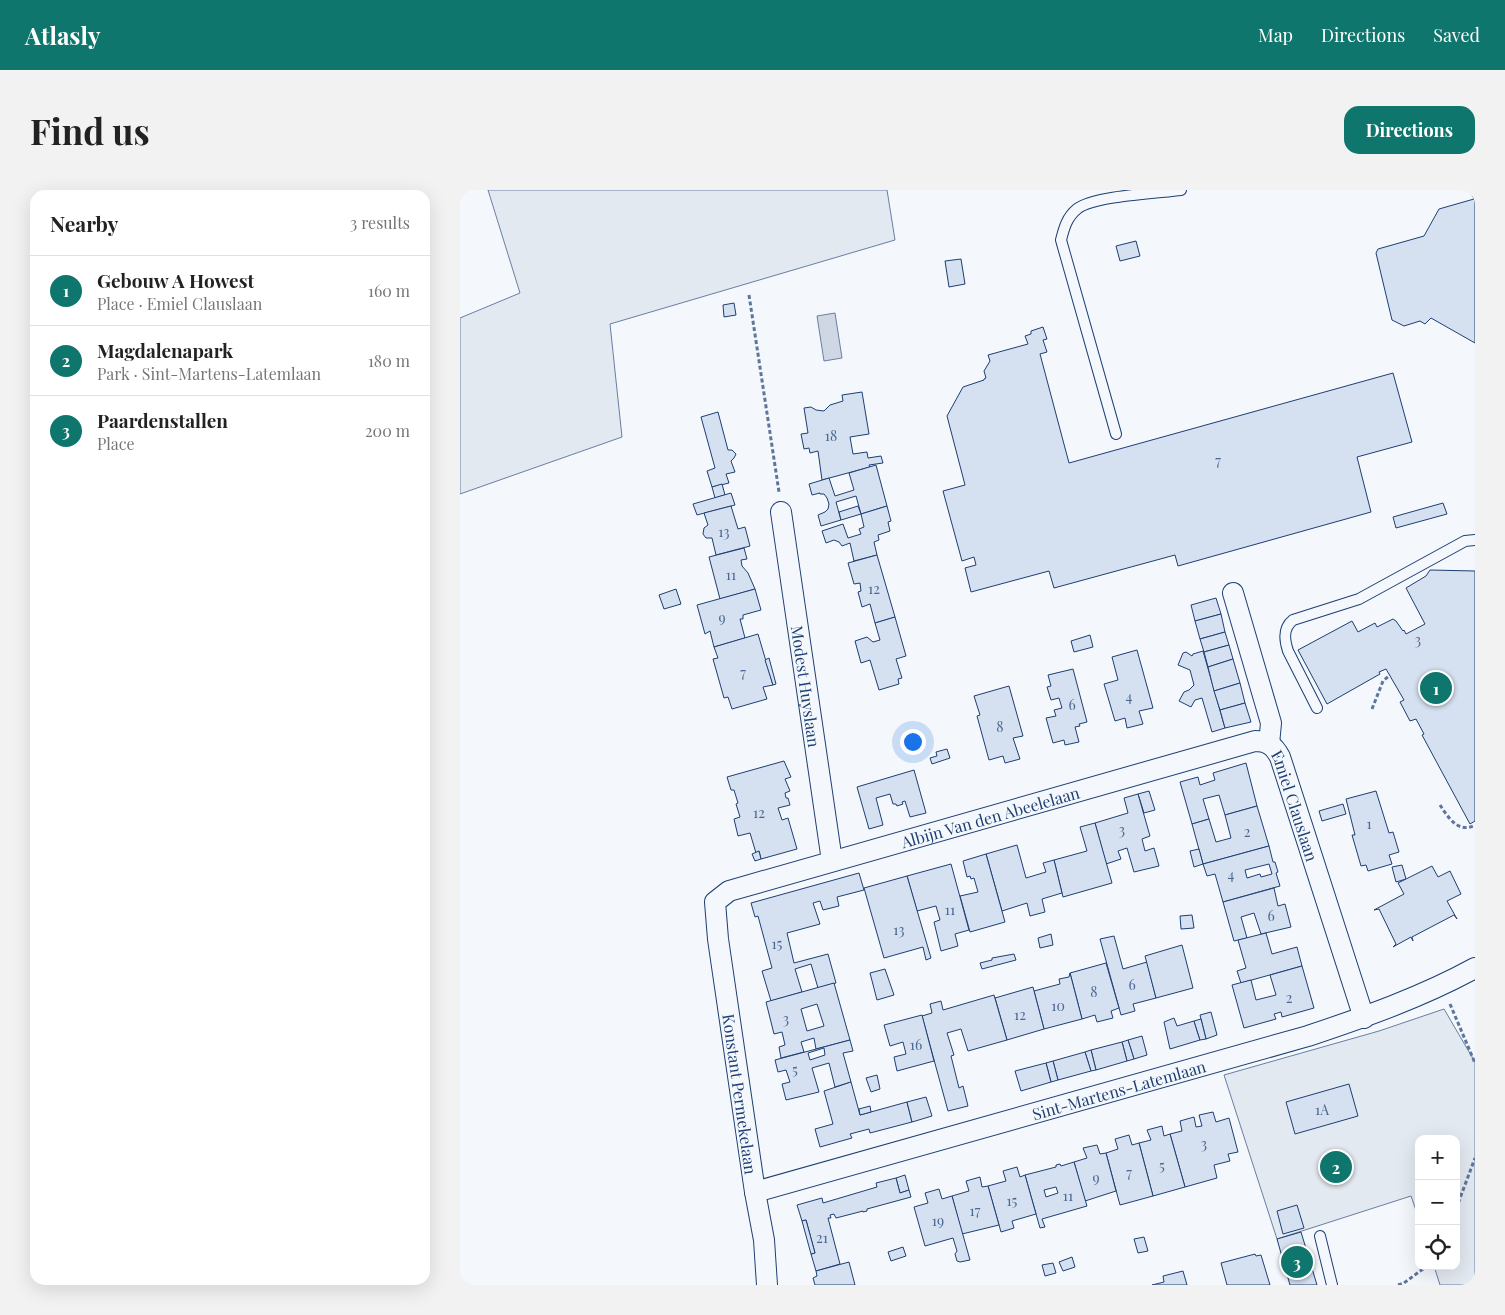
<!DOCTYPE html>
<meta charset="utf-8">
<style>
:root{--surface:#fff;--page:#f2f2f2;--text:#222;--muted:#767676;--line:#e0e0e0;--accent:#0f766e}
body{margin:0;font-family:"Playfair Display",serif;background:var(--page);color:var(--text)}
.controls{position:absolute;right:15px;bottom:15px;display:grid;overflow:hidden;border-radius:10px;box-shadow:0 5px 20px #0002}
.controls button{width:45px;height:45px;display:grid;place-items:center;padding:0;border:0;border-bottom:1px solid var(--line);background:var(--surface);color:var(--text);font:25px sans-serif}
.you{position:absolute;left:452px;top:551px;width:18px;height:18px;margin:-12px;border:4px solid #fff;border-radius:50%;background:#1a73e8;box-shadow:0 0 0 8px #1a73e833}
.badge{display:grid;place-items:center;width:32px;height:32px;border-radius:50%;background:var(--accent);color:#fff;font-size:16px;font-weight:700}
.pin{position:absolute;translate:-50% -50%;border:2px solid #fff;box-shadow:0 1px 5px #0006}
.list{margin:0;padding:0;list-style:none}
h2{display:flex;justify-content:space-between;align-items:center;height:65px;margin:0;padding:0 20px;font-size:21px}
h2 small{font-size:16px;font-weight:400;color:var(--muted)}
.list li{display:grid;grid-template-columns:32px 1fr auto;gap:15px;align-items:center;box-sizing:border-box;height:70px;padding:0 20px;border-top:1px solid var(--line)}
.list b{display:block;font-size:19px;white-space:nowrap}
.list p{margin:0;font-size:16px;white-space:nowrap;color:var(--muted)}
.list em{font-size:16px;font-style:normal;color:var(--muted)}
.icon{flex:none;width:28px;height:28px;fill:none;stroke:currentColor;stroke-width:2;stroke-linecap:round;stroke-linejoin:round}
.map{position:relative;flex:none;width:1015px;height:1095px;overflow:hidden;border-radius:15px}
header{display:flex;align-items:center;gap:30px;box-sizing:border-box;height:70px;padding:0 25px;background:var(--accent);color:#fff}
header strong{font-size:24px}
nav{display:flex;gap:28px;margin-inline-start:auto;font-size:18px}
.intro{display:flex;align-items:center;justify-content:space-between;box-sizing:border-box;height:120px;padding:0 30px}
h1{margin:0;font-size:35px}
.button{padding:12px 22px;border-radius:15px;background:var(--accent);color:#fff;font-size:18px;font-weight:700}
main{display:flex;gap:30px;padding:0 30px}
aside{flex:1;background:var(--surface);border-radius:15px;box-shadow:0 5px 20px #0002}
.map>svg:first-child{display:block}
</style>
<header>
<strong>Atlasly</strong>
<nav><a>Map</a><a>Directions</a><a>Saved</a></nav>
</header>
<div class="intro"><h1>Find us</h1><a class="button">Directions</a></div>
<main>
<aside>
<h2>Nearby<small>3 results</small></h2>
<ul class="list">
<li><span class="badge">1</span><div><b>Gebouw A Howest</b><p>Place · Emiel Clauslaan</p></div><em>160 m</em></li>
<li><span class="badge">2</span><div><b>Magdalenapark</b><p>Park · Sint-Martens-Latemlaan</p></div><em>180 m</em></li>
<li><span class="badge">3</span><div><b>Paardenstallen</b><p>Place</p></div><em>200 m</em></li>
</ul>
</aside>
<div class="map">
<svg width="1015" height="1095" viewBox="0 0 1015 1095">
<rect width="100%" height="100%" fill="#f4f7fb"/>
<g fill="#e3e9f0" stroke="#687fa3">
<polygon points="28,0 427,0 435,50 150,134 162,247 0,304 0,128 60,103"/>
<polygon points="984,819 1015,872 1015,1095 980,1095 974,1076 996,1076 996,949 959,949 959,1029 951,1006 817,1049 764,885 919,841"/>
</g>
<polygon fill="#cfd7e4" stroke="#687fa3" points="375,123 382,168 364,171 357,126"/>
<g fill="#d5e0f0" stroke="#1d3f73" fill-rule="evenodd">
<polygon points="1015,0 1015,153 971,128 965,134 960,131 944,136 932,130 916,63 918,59 964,46 979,19 1014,9 1012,5"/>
<polygon points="676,51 680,66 660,71 656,56"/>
<polygon points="501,69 505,94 489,97 485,71"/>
<polygon points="274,113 276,125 264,127 263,115"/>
<polygon points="583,137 587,149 583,150 587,162 580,164 609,273 933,183 952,252 897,267 911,322 718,376 715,365 594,398 589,381 511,402 505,378 516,375 514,367 502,371 483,301 505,295 487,226 503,197 524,190 524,189 526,188 524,181 530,171 528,165 568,154 565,146 571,144 571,141"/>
<polygon points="402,202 409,244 390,247 393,264 407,262 408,268 421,266 423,273 409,275 410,277 362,290 358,261 350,263 349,258 344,259 341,244 348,243 344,218 351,217 356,220 364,221 370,215 383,211 382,205"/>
<polygon points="258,222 268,260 272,260 276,264 274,268 271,271 275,282 266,284 269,293 252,297 247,281 255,278 241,227"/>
<polygon points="416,275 427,316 401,324 396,306 376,312 381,330 361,336 358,325 365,322 368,319 369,314 367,308 364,304 360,304 360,303 352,305 349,294 369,288 375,306 394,300 389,283"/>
<polygon points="262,294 265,305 255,308 252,297"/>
<polygon points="271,303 275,315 237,325 233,314"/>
<polygon points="983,313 987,324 936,338 933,327"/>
<polygon points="271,316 278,339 285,337 290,356 256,365 252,348 246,348 243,344 244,338 248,335 244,323"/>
<polygon points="398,316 401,324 381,330 379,322"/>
<polygon points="427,316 431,331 428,332 430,341 418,345 419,350 414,352 417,365 394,371 390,353 382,356 379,352 374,350 366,353 362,341 383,334 388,348 401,344 399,339 404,337 401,324"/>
<polygon points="284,358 287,369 281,370 282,376 288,383 295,399 260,409 249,367"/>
<polygon points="417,365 435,427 415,433 410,414 402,417 398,402 401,401 400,393 394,394 388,373"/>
<polygon points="970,380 1015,381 1015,631 1010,634 962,545 964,544 956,529 950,531 940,512 944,510 926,479 919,482 920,484 867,514 838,460 892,431 898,442 915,433 917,437 933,429 936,431 943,441 944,440 946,444 965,434 946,398 966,386"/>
<polygon points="216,399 221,414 204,419 199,405"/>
<polygon points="295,399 301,420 283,425 283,429 280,429 285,448 254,457 250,441 245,444 237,415"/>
<polygon points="756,408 761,424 735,431 731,415"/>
<polygon points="761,424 765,442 740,449 735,431"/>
<polygon points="435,427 446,466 436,469 442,488 438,489 439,494 419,500 410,470 401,473 395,451 407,447 413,452 420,450 415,433"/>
<polygon points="765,442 769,455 744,462 740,449"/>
<polygon points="298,444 313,495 303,497 307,509 272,519 268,507 264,508 253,469 258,468 254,457"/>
<polygon points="630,445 633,457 614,462 611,451"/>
<polygon points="769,455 773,469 748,477 744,462"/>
<polygon points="677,460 693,518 679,521 683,534 667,538 665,528 655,531 644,494 658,490 652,467"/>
<polygon points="743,461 765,538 752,542 742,508 735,510 731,517 719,511 724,502 729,500 734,495 730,480 718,475 723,463 726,462 732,466 733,464"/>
<polygon points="309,468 316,494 313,495 305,470"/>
<polygon points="773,469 780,493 754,501 748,477"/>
<polygon points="613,479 627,532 619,534 620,536 615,537 619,552 605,555 604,550 593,553 586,528 596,526 594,520 602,518 599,508 591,510 587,497 591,496 588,485"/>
<polygon points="780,493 785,513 760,520 754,501"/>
<polygon points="549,496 563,546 553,548 560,569 545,573 543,566 529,570 517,526 520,525 514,506"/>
<polygon points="785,513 791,532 765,538 760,520"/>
<polygon points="487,559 490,568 472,574 470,568 477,566 476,562"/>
<polygon points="324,571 331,587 325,589 330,601 325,603 326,608 328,608 330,615 318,618 322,630 328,628 337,659 301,669 299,661 296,663 290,643 278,646 274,629 280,627 276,614 278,613 274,600 271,600 267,587"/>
<polygon points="786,573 797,616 765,625 759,605 743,609 749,629 732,634 720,592 738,587 740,595 755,590 753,583"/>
<polygon points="454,580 466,623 450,627 445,611 442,612 443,614 437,616 436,614 433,614 430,604 416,608 423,635 409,639 397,597"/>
<polygon points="689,601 695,620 684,623 678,604"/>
<polygon points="916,601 929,643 933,642 939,662 929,665 932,674 908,681 906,675 901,676 892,645 895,645 886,609"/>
<polygon points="678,604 690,646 682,649 685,661 694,658 699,676 674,682 667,658 658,661 661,669 646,674 635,633 668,623 664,608"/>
<polygon points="883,614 886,624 862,631 859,621"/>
<polygon points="797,616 809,656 743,674 732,634 749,629 756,652 771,648 765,625"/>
<polygon points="635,633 652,693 603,707 594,670 627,661 620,637"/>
<polygon points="557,655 566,688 586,682 583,673 594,670 602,703 582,709 585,722 570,726 567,713 542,721 526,664"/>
<path d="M809,656L813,672H815L818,682L816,683L820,696L763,712L755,684L747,686L743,674ZM809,674L812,684L801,687L800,684L787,688L785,680Z"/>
<polygon points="739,659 743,674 734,677 730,661"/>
<polygon points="299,661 301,669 295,671 292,664"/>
<polygon points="526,664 545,732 510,742 500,706 518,702 514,688 511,689 510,686 507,687 503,671"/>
<polygon points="491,674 509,740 495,744 498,756 481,761 474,732 480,730 476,716 457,721 447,686"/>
<polygon points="942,675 946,689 936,692 932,677"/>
<polygon points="972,676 978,687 990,681 1001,704 987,711 997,729 994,725 952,747 953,751 951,747 933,757 936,754 919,719 914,720 944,704 938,693"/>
<polygon points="399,683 404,700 377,707 379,716 363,720 360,711 353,713 360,734 327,743 334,773 368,764 376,793 358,798 351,774 335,779 342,802 311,811 302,781 312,778 298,726 295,727 291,713"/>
<polygon points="447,686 471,768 466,770 463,757 424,768 404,698"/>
<polygon points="814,698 818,716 825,714 831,737 801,744 794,723 781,727 787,748 774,751 763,712"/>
<polygon points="732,725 734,738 721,739 720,726"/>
<polygon points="806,743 812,764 837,757 842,776 781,793 777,781 786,778 778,750"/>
<polygon points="591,744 593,755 580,758 578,748"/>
<polygon points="654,746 663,779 687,772 696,808 673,814 675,821 661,825 640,749"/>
<polygon points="722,755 733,798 696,808 685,766"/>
<polygon points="554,764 556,770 522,779 520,773 532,770 532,768"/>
<polygon points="646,773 659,818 651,821 653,828 637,832 635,825 622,829 610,783"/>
<polygon points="842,776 854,818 822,827 821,822 814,824 816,829 784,838 772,795 791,790 796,810 816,805 810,785"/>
<polygon points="425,779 434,805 417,810 410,783"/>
<polygon points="610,783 622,829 584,839 574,801 600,794 599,789 609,787"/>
<path d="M374,793L390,850L356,859L354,848L341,852L344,862L321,868L319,857L325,855L322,842L314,844L306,812ZM357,814L364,836L347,841L341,819Z"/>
<polygon points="573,797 584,839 547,850 535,808"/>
<polygon points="534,805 547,850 508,861 501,839 487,843 494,865 491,866 499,898 503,896 508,916 488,921 462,826 472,823 470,814 481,811 483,820"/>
<polygon points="751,822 757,845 746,849 740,825"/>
<polygon points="462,825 474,871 437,881 434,867 446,864 443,852 430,856 424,835"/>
<polygon points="714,828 717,836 734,831 740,850 710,859 704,832"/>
<polygon points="741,829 746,849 740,850 734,831"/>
<polygon points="682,846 687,865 674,869 668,850"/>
<path d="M390,850L393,861L383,863L391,892L375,897L369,873L352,878L359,902L326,910L322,894L330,892L326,880L318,882L315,870ZM364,858L365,865L350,870L348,863Z"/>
<polygon points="668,850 674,869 667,871 662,852"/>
<polygon points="662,852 667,871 636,880 631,860"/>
<polygon points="631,860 636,880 631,881 625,862"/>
<polygon points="625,862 631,881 598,890 593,871"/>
<polygon points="593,871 598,890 591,892 586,873"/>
<polygon points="586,873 591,892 561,901 555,881"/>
<polygon points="417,885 420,899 411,902 406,888"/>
<polygon points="391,892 400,925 447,912 452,932 410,943 409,939 390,944 392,948 360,957 355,939 373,934 364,901"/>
<polygon points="889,894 898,926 835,944 826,912"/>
<polygon points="466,907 472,926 452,932 447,912"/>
<polygon points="410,916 411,922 400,925 399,919"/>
<polygon points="753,922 756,932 769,928 778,962 768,964 770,971 754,975 757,988 725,997 710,944 722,941 720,931 734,927 736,937 742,936 739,925"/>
<polygon points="702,936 704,946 710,944 725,997 693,1006 679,953 691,950 687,940"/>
<polygon points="669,945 672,955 679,953 693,1006 660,1015 646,963 658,959 655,949"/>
<polygon points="637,955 640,964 646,963 656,1001 625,1011 614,972 627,968 623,958"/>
<path d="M614,972L627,1016L582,1029L585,1037L580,1038L565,985L596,977V975L600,974L601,976ZM596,997L598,1003L586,1007L584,1000Z"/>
<polygon points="557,977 560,987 565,985 576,1024 552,1031 554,1038 541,1042 528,996 546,991 543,981"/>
<polygon points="445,985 449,1000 440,1003 436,988"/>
<polygon points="520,987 522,997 528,996 539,1035 502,1044 492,1006 509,1001 506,991"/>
<polygon points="436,988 440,1003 449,1000 451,1007 407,1019 407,1021 403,1022 403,1021 376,1028 374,1024 370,1025 371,1028 368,1028 380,1074 356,1081 351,1064 355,1063 346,1030 342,1031 337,1015 362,1008 363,1013 417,997 416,993"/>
<polygon points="479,999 482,1009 492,1006 510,1070 500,1072 497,1071 495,1064 497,1061 493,1048 465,1056 454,1017 468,1013 465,1003"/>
<polygon points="837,1015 844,1038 823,1044 817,1021"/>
<polygon points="346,1030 355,1063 351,1064 342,1031"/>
<polygon points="841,1042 857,1095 830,1095 817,1049"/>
<polygon points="684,1047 688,1061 678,1063 674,1049"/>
<polygon points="443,1057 446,1066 431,1071 428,1062"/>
<polygon points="795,1064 796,1066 801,1065 810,1095 767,1095 761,1073"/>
<polygon points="612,1067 615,1077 603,1081 599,1072"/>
<polygon points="389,1072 395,1095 355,1095 353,1088 357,1086 356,1081"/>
<polygon points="593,1073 596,1083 585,1086 582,1075"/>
<polygon points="723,1081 727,1095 692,1095 704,1092 703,1086"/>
</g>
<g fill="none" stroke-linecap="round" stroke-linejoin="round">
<defs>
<g id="service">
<path d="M656,244L601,50C604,38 607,27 617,19C633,6 698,3 721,0"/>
<path d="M857,518L828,461C824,449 823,438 833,430L899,409L1005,351L1015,350"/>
<polyline points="860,1046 872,1095"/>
</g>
<g id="minor">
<path id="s1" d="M321,322L372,671"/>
<polyline points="773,403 811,533 809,554"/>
<path id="s2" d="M295,1002L848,846C905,827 962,807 1015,778"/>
<path id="s3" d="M307,1095L304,1050L295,1002L258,749L255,712L269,701L795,551C808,551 814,556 820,567L904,828"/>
</g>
</defs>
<use href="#service" stroke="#1d3f73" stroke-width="12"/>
<use href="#minor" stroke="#1d3f73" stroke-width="22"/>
<g stroke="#5e769c" stroke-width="3" stroke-dasharray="4 2.5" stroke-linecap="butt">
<polyline points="289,105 319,302"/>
<polyline points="912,519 923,491 930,485"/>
<path d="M980,615C988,627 998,644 1015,635"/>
<polyline points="990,814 1015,873"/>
<polyline points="996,1019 1015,968"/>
<polyline points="938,1095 944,1093 967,1076"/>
</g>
<use href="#service" stroke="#f4f7fb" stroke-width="10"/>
<use href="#minor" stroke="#f4f7fb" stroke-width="20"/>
</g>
<g text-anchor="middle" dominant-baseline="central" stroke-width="4" stroke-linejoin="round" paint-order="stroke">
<g font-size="14" fill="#4b6792">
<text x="371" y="245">18</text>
<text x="758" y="270">7</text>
<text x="264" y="341">13</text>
<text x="271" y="384">11</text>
<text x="414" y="398">12</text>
<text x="262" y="427">9</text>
<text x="958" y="449">3</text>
<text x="283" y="482">7</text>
<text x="669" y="506">4</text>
<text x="612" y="514">6</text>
<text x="540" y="536">8</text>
<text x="299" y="622">12</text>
<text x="909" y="633">1</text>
<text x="662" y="639">3</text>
<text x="787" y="641">2</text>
<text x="771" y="684">4</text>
<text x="490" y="719">11</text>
<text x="811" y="725">6</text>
<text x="439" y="739">13</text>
<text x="317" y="753">15</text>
<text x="672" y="794">6</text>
<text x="634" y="801">8</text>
<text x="829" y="807">2</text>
<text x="598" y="815">10</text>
<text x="560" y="824">12</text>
<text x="326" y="828">3</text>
<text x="456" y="854">16</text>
<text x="335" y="879">5</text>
<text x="862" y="919">1A</text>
<text x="744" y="953">3</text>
<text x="702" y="975">5</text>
<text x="669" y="982">7</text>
<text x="636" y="987">9</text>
<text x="608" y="1005">11</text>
<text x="552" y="1010">15</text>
<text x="515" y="1020">17</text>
<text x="478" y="1030">19</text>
<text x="362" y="1047">21</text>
</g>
<g font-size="16" fill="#1d3f73" stroke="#f4f7fb">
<text stroke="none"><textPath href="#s1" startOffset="176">Modest Huyslaan</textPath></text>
<text stroke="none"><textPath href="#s3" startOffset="1034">Emiel Clauslaan</textPath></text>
<text stroke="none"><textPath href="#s3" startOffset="676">Albijn Van den Abeelelaan</textPath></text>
<text stroke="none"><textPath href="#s2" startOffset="378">Sint-Martens-Latemlaan</textPath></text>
<text transform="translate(280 904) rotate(82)">Konstant Permekelaan</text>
</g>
</g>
</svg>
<div class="controls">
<button>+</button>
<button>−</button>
<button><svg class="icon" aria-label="locate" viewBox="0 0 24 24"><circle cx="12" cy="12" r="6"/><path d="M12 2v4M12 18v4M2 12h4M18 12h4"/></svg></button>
</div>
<div class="you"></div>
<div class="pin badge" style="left:976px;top:498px">1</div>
<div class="pin badge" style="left:876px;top:977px">2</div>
<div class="pin badge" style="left:837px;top:1072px">3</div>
</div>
</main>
